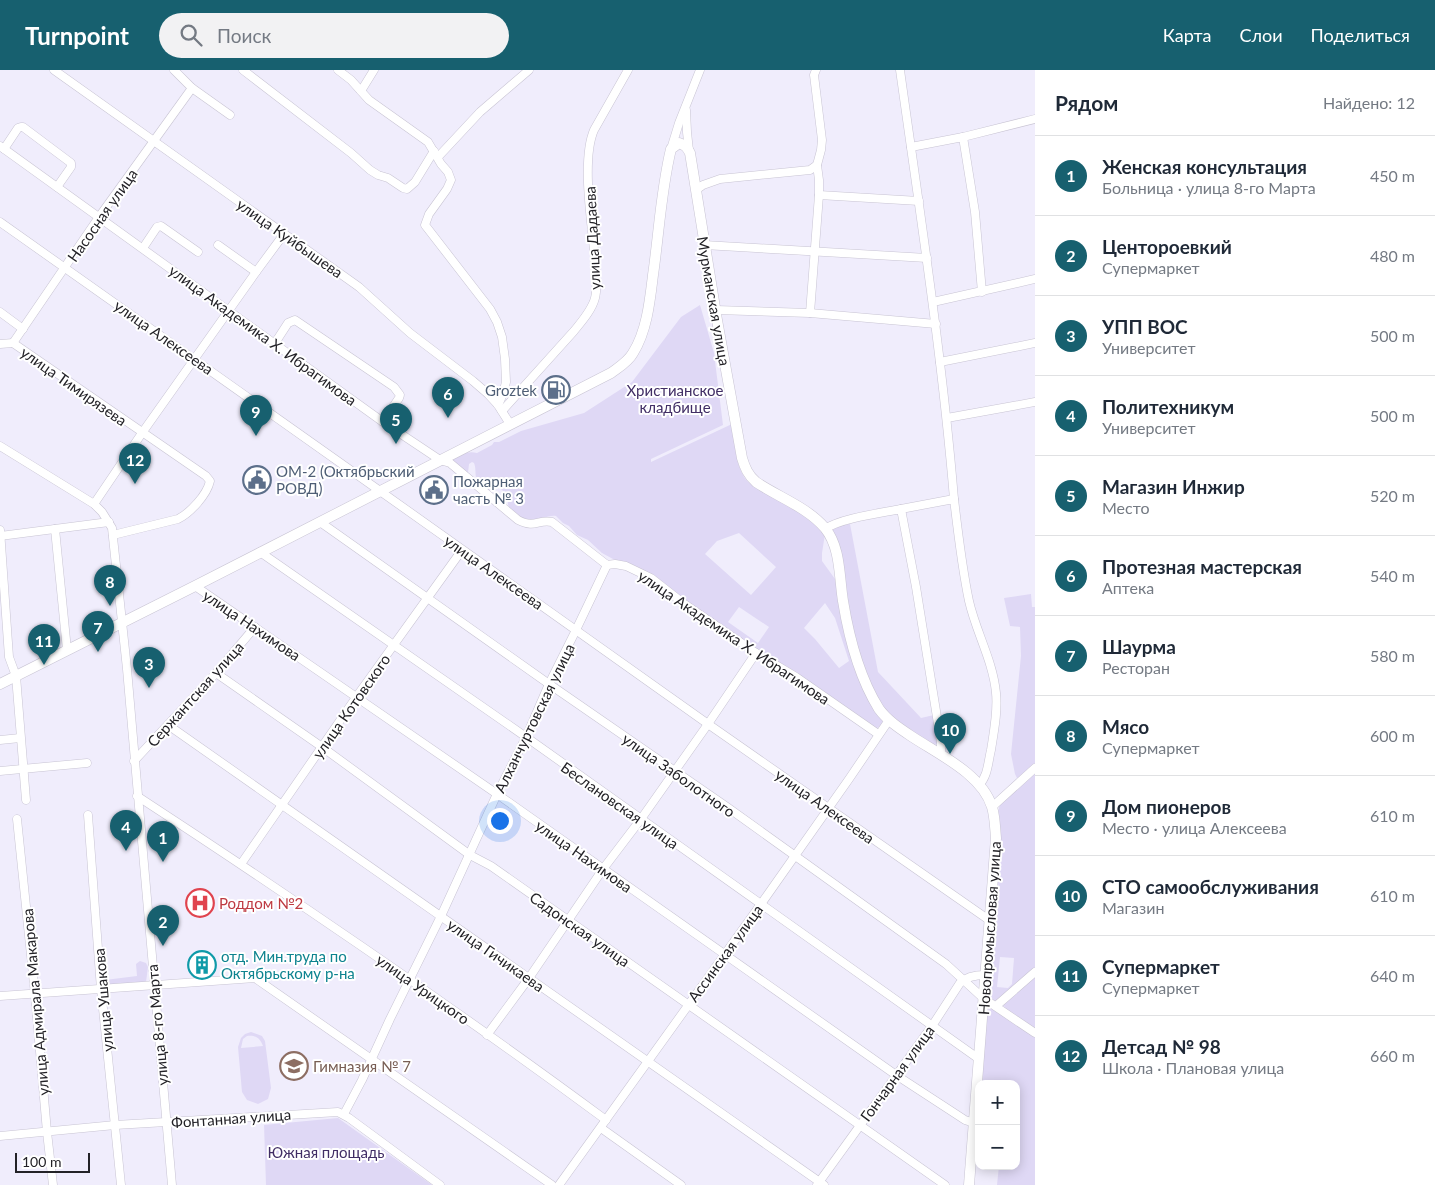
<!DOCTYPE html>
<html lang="ru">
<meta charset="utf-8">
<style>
:root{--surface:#fff;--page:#f2f2f3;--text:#1f2937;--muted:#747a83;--line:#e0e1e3;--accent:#17606f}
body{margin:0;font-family:Lato,sans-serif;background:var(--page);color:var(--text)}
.controls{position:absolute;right:15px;bottom:15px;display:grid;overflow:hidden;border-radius:10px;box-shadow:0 2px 12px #0003}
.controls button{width:45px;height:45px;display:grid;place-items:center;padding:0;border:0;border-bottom:1px solid var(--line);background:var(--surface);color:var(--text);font:25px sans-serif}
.scale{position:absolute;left:15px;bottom:12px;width:75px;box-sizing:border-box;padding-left:5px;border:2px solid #232227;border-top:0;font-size:14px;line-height:18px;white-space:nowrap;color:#232227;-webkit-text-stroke:4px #fff;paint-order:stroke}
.you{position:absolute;left:499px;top:750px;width:18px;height:18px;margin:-12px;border:4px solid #fff;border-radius:50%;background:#1a73e8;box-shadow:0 0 0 8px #1a73e833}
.badge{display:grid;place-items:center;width:32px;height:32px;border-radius:50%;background:var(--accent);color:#fff;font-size:16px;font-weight:700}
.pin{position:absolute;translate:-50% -41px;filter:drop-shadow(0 1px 2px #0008)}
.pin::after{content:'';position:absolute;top:26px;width:18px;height:15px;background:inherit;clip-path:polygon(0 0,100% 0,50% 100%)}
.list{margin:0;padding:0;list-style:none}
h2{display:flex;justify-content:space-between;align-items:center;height:65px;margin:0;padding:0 20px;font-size:21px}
h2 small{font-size:16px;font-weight:400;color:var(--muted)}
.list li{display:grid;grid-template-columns:32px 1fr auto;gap:15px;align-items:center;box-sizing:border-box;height:80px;padding:0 20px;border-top:1px solid var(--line)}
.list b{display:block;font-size:19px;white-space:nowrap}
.list p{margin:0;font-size:16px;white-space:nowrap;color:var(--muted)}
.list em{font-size:16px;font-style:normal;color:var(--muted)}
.icon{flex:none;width:28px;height:28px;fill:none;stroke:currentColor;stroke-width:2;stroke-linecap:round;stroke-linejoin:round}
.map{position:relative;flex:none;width:1035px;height:1115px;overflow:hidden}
header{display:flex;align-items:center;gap:30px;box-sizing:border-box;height:70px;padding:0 25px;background:var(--accent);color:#fff}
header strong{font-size:24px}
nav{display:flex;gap:28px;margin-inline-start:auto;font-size:18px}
.search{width:350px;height:45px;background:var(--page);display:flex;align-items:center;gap:12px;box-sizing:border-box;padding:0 18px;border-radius:28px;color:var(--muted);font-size:19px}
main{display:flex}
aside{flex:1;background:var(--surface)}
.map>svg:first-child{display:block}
</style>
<header>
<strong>Turnpoint</strong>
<div class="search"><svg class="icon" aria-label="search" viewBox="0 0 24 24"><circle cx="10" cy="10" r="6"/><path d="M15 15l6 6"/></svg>Поиск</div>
<nav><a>Карта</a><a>Слои</a><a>Поделиться</a></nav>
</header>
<main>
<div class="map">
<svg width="1035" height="1115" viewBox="0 0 1035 1115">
<rect width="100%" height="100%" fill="#f0edfc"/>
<g fill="#dfd8f5" fill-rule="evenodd">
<path d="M700,235L714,283L723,355L651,389V392L732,354C735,371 735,392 744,407C753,421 784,431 799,441C810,447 818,455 825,464L822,483V491L835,509L837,514L842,543L883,650L882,655L877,658H874L747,575L661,513L645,501L613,489L602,483L588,470L577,465L569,456L563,453L556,446C548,445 540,450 532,451C524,451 511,443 508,435C508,433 508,429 509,427L492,410L489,421H487C483,417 477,413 476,407C475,401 476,398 474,393L472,392L469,394L468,403L467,404L452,391V389C460,384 468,381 477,383L492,375L494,372H499L521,361L584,343L632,312L681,247ZM739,463L776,497L751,525L705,484L717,471ZM825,533L835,548L849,591L839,598L815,569L804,558ZM739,537L769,557L758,573L728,552Z"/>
<path d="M850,454L878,602L921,648L934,645L938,673L935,675L930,674L885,642L862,597L832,462C835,454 843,455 850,454Z"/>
<polygon points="1031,524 1032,537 1035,537 1035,696 1018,710 1015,704 1011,684 1021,586 1020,557 1010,556 1004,528"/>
<path d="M1035,701V898L997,931L991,929L989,922L999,754L998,742L1000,734ZM1000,887L1014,888L1012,914L1008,918L997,917Z"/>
<polygon points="140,891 146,893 148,897 146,912 104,916 102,911 105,910 137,906 136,894"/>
<polygon points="1035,904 1035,960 1008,941 1003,935"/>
<polygon points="993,937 1035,966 1035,1115 997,1115 999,1096 1016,1096 1016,1014 980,1014 986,941"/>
<path d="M251,962L262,966L265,971L271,1018L268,1029L258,1034L247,1030L242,1022L238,977L241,968L245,964ZM247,966C256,965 260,968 263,976L241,978L243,969Z"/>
<polygon points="338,1048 432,1115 266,1115 264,1055"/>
</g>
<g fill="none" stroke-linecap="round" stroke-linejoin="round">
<defs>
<g id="minor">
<polyline points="54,0 359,217 410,263 473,311 488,324 498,335 510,354"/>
<polyline points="174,0 192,18 230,45"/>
<polyline points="243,0 351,83 370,100 378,105 388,108 403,118 407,119 415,112 434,81"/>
<polyline points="338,0 351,10 369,30 428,72 441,94 448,102 451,110 447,119 429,144 425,155 490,239 497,252 502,267 505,289 506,312 503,324 498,335"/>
<path d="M900,0C920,143 942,285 954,429"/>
<polyline points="361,21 374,0"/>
<polyline points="686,40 687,62 689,81"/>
<polyline points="963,67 1035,49"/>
<path d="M0,76L383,352L440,390L450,393L518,450C536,459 537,449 552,452L607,495L615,494L626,496L651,508L683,533L756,583L796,607L878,664"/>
<polyline points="911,77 963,67 975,142 982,222"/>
<polyline points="4,79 18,58 21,57 23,57 71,93 71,97 57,117"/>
<polyline points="671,79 679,53 700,0"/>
<polyline points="438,87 480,42 529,0"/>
<polyline points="696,120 703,115 720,109 810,100 817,95 821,80 822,70 814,5 816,0"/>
<polyline points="819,125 919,131"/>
<polyline points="0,152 380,421 708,654 989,850"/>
<polyline points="218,175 256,202"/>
<polyline points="704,175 927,188"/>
<polyline points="143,178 157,157 161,156 198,182"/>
<polyline points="933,232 1035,209"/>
<polyline points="716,240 810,243 936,254"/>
<polyline points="0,242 23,259"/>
<polyline points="810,243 819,125 819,110 817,95"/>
<path d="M13,273L206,406L210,411C207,425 190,443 178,449L113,465"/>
<polyline points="13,273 99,147 192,18"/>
<polyline points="275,273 288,253 295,250 394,317 400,325 399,328 383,352"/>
<polyline points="0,274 13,273"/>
<polyline points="940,292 1035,273"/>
<path d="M502,341L574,261C582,251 592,240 595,228C598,216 596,203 595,190C592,155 581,90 594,60L628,0"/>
<polyline points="947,348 1035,332"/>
<polyline points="0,376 94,434 102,442 112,458 127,599 172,1115"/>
<polyline points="94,434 142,363 256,202 284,164"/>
<path d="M901,439L954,429C958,463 962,498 969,531C976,562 993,591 996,623C998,641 994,661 991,680C988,692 988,706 979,715"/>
<polyline points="320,452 549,614 727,737 946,894 983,928 1035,963"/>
<polyline points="55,459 67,580"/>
<path d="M825,459C841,448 881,443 901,439L916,517L941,672V685"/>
<polyline points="0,460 9,587 16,606 26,730"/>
<polyline points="0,466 109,452"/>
<polyline points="260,482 526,667 979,989"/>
<polyline points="195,516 497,724 896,1005 965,1050 974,1053"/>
<polyline points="216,603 322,677 470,785 491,796 945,1115"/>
<polyline points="168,655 824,1115"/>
<polyline points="0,670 20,668"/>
<polyline points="134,691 216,603 255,557"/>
<polyline points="0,701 87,693"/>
<path d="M137,726C296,830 453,937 606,1050"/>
<polyline points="992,737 1035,698"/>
<polyline points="88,745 101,919 121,1115"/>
<polyline points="17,749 35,924 47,1062 53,1115"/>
<polyline points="241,794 357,626 462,480"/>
<polyline points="0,926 255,908 552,1115"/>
<polyline points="996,936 1035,902"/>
<polyline points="487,965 529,908 603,799 641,749 708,654 756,583"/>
<polyline points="344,1044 362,1010 390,949 441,846 497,724 526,667 549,614 576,560 607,495"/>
<polyline points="601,1058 681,1115"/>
<polyline points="0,1066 115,1055 338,1042 349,1048 440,1115"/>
<polyline points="559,1115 761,834 849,709 889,650"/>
<path d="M817,1115L932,956L960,913C966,907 976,905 985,905"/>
</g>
<path id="major" d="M0,614L195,516L611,303C619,297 628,292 633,283C647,261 650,230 653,205C659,163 661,120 671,79L679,73C685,75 687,77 690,83L717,250L742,388C745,398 748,405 756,412C778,427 807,437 825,458C841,478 839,507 843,531C849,568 859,607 879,639C887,650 899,658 911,666C938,684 982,704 992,737C995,747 995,758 996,768L969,1115"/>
</defs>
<use href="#minor" stroke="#c8c4d3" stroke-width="9"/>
<use href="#major" stroke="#c8c4d3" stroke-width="11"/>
<use href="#minor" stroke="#fff" stroke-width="8"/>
<use href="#major" stroke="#fff" stroke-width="10"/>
</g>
<defs>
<symbol id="fuel-ring" viewBox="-11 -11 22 22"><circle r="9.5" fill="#fff" stroke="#5c6f8a" stroke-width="1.5"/><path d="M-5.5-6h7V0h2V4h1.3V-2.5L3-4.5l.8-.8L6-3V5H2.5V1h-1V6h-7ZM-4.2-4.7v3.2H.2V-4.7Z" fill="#5c6f8a"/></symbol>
<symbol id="civic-ring" viewBox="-11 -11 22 22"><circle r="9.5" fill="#fff" stroke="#5c6f8a" stroke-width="1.5"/><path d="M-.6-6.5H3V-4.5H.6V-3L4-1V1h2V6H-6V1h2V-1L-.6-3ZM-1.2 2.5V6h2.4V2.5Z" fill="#5c6f8a"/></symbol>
<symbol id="hospital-ring" viewBox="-11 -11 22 22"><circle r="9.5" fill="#fff" stroke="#e0444e" stroke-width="1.5"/><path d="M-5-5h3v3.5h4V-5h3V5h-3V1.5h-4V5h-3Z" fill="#e0444e"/></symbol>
<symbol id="building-ring" viewBox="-11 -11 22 22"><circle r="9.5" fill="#fff" stroke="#0f9aa8" stroke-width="1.5"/><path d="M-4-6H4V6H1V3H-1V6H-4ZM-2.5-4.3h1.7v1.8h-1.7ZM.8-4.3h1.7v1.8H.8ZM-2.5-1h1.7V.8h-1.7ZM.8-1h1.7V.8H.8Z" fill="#0f9aa8"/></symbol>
<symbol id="school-ring" viewBox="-11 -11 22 22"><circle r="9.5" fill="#fff" stroke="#8d6e63" stroke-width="1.5"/><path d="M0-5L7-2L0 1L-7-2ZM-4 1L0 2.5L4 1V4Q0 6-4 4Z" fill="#8d6e63"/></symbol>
</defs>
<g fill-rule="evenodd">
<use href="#fuel-ring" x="540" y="304" width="32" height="32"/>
<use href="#civic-ring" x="241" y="394" width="32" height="32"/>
<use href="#civic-ring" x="418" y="404" width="32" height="32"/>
<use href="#hospital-ring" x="184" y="817" width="32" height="32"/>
<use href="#building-ring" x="186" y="879" width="32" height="32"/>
<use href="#school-ring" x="278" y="980" width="32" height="32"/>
</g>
<g text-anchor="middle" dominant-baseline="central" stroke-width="4" stroke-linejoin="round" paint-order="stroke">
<g font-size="15" fill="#232227" stroke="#fff">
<text transform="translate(102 145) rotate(-55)">Насосная улица</text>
<text transform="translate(290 168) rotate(35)">улица Куйбышева</text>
<text transform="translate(592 168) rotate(-93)">улица Дадаева</text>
<text transform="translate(714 231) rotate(80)">Мурманская улица</text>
<text transform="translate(263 265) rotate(36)">улица Академика Х. Ибрагимова</text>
<text transform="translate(164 267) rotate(35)">улица Алексеева</text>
<text transform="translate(74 316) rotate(35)">улица Тимирязева</text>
<text transform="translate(494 502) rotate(35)">улица Алексеева</text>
<text transform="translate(252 555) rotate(34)">улица Нахимова</text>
<text transform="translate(734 567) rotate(34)">улица Академика Х. Ибрагимова</text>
<text transform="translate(195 624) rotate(-48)">Сержантская улица</text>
<text transform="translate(351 636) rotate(-55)">улица Котовского</text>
<text transform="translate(534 648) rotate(-64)">Алханчуртовская улица</text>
<text transform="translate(679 705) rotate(35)">улица Заболотного</text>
<text transform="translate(620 735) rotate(35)">Беслановская улица</text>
<text transform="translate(825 736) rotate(35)">улица Алексеева</text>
<text transform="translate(584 786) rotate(35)">улица Нахимова</text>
<text transform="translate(989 858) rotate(-86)">Новопромысловая улица</text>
<text transform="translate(580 859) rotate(35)">Садонская улица</text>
<text transform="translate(725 883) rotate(-54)">Ассинская улица</text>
<text transform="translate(496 885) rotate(35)">улица Гичикаева</text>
<text transform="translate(423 919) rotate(35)">улица Урицкого</text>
<text transform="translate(103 930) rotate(-95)">улица Ушакова</text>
<text transform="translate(35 932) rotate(-95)">улица Адмирала Макарова</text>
<text transform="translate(157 955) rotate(-95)">улица 8-го Марта</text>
<text transform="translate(897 1003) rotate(-54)">Гончарная улица</text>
<text transform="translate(231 1048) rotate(-4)">Фонтанная улица</text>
</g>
<g font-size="15" fill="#4e5e75" stroke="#fff" text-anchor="start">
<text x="537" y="320" text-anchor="end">Groztek</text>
<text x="276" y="401">ОМ-2 (Октябрьский<tspan x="276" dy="17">РОВД)</tspan></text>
<text x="453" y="411">Пожарная<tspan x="453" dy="17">часть № 3</tspan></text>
</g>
<g font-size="15" fill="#412e65" stroke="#fff">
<text x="675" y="320">Христианское<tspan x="675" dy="17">кладбище</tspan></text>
<text x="326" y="1082">Южная площадь</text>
</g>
<g font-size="15" fill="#be3a42" stroke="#fff" text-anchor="start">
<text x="219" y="833">Роддом №2</text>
</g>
<g font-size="15" fill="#0d838f" stroke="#fff" text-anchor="start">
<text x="221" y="886">отд. Мин.труда по<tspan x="221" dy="17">Октябрьскому р-на</tspan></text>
</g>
<g font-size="15" fill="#785e54" stroke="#fff" text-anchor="start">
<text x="313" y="996">Гимназия № 7</text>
</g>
</g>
</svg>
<div class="controls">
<button>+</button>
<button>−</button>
</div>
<div class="scale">100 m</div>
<div class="you"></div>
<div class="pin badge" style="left:163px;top:792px">1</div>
<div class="pin badge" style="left:163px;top:876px">2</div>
<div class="pin badge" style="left:149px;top:618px">3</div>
<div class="pin badge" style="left:126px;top:781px">4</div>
<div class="pin badge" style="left:396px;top:374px">5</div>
<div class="pin badge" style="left:448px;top:348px">6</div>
<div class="pin badge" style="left:98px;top:582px">7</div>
<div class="pin badge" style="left:110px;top:536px">8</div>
<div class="pin badge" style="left:256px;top:366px">9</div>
<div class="pin badge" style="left:950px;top:684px">10</div>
<div class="pin badge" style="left:44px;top:595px">11</div>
<div class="pin badge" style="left:135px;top:414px">12</div>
</div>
<aside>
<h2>Рядом<small>Найдено: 12</small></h2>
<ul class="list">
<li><span class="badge">1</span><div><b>Женская консультация</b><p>Больница · улица 8-го Марта</p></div><em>450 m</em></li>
<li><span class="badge">2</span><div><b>Центороевкий</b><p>Супермаркет</p></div><em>480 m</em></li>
<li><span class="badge">3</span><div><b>УПП ВОС</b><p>Университет</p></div><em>500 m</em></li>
<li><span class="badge">4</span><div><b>Политехникум</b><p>Университет</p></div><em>500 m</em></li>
<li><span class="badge">5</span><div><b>Магазин Инжир</b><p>Место</p></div><em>520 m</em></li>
<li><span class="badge">6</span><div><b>Протезная мастерская</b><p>Аптека</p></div><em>540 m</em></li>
<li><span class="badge">7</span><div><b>Шаурма</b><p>Ресторан</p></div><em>580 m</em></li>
<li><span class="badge">8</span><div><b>Мясо</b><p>Супермаркет</p></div><em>600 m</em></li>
<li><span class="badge">9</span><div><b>Дом пионеров</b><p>Место · улица Алексеева</p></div><em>610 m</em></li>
<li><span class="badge">10</span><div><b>СТО самообслуживания</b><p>Магазин</p></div><em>610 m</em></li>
<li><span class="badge">11</span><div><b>Супермаркет</b><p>Супермаркет</p></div><em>640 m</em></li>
<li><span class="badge">12</span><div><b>Детсад № 98</b><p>Школа · Плановая улица</p></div><em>660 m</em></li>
</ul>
</aside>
</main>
